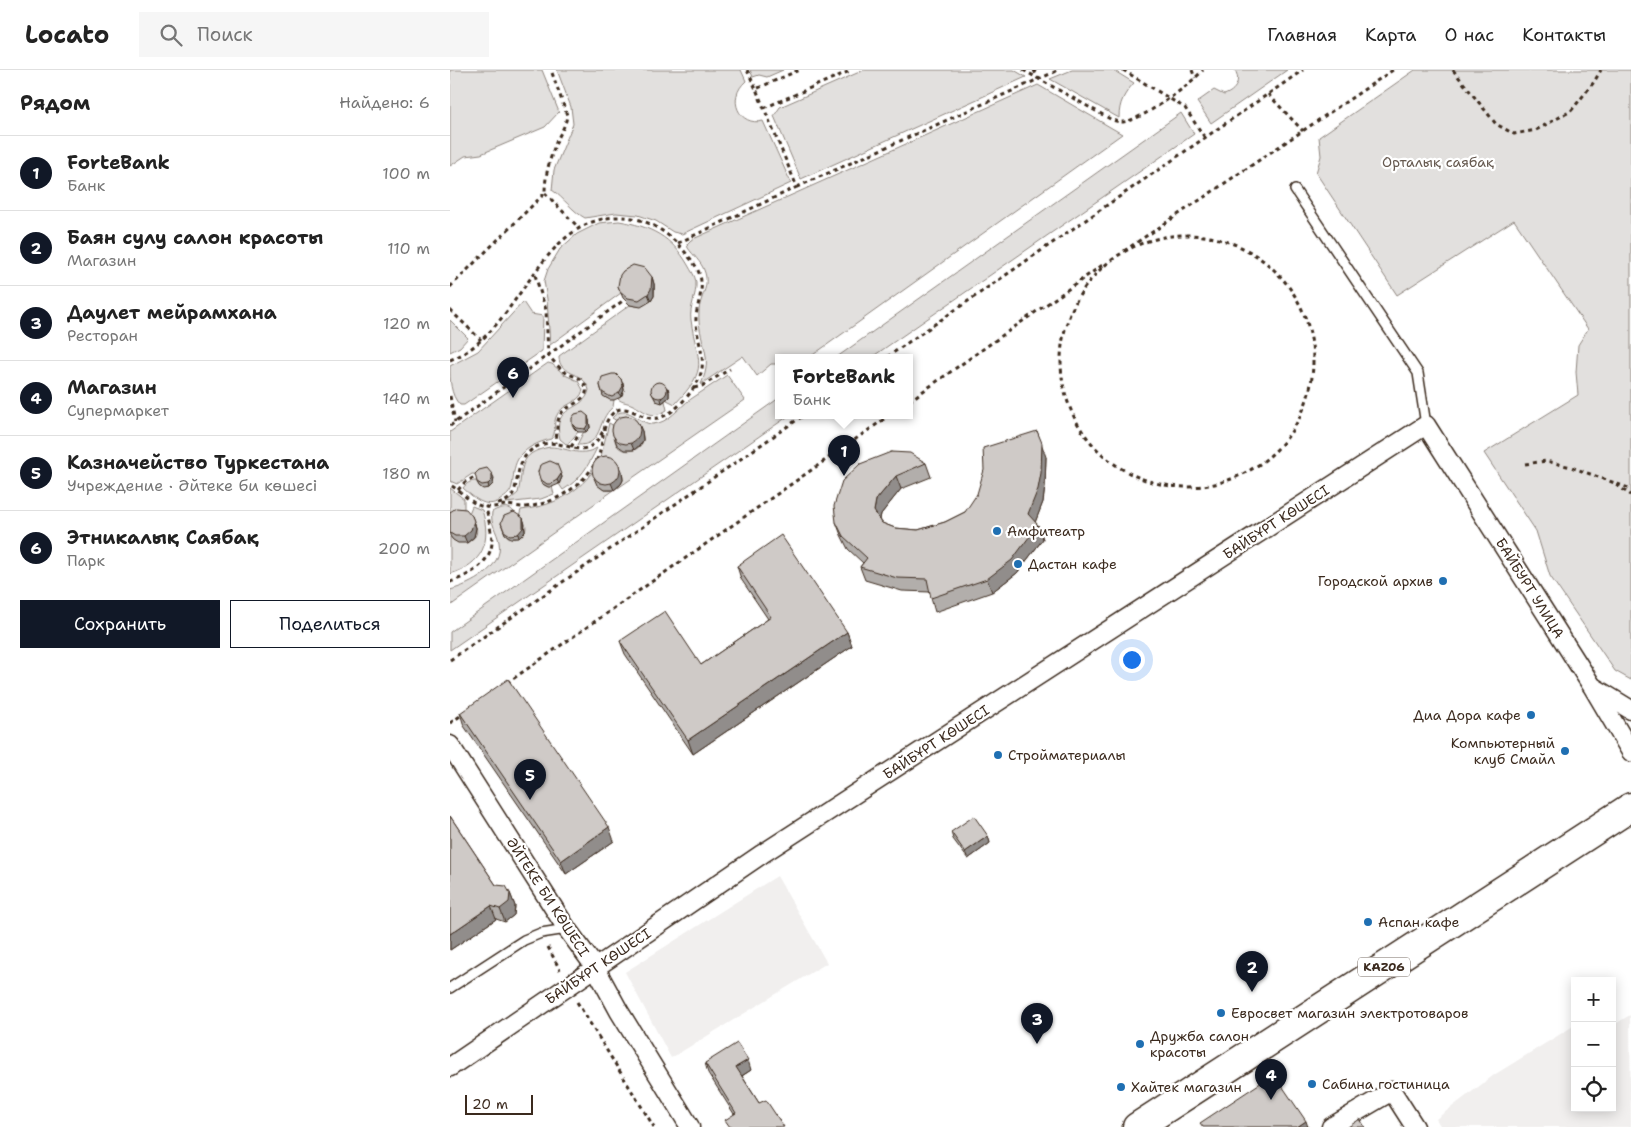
<!DOCTYPE html>
<html lang="ru">
<meta charset="utf-8">
<style>
:root{--surface:#fff;--page:#f6f6f6;--text:#222;--muted:#767676;--line:#e0e0e0;--accent:#111827}
body{margin:0;font-family:"Shantell Sans",sans-serif;background:var(--page);color:var(--text)}
.controls{position:absolute;right:15px;bottom:15px;display:grid;overflow:hidden;border-radius:0px;box-shadow:0 2px 12px #0003}
.controls button{width:45px;height:45px;display:grid;place-items:center;padding:0;border:0;border-bottom:1px solid var(--line);background:var(--surface);color:var(--text);font:25px sans-serif}
.scale{position:absolute;left:15px;bottom:12px;width:68px;box-sizing:border-box;padding-left:5px;border:2px solid #3b2a1e;border-top:0;font-size:14px;line-height:18px;white-space:nowrap;color:#3b2a1e;-webkit-text-stroke:4px #fff;paint-order:stroke}
.you{position:absolute;left:681px;top:589px;width:18px;height:18px;margin:-12px;border:4px solid #fff;border-radius:50%;background:#1a73e8;box-shadow:0 0 0 8px #1a73e833}
.badge{display:grid;place-items:center;width:32px;height:32px;border-radius:50%;background:var(--accent);color:#fff;font-size:16px;font-weight:700}
.pin{position:absolute;translate:-50% -41px;filter:drop-shadow(0 1px 2px #0008)}
.pin::after{content:'';position:absolute;top:26px;width:18px;height:15px;background:inherit;clip-path:polygon(0 0,100% 0,50% 100%)}
.popup{position:absolute;left:325px;top:284px;width:138px;height:65px;box-sizing:border-box;display:grid;place-content:center;border-radius:0px;background:var(--surface);filter:drop-shadow(0 1px 4px #0005);font-size:16px;white-space:nowrap;color:var(--muted)}
.popup b{font-size:19px;color:var(--text)}
.popup::after{content:'';position:absolute;left:50%;top:100%;margin-left:-10px;border:10px solid transparent;border-top-color:var(--surface)}
.list{margin:0;padding:0;list-style:none}
h2{display:flex;justify-content:space-between;align-items:center;height:65px;margin:0;padding:0 20px;font-size:21px}
h2 small{font-size:16px;font-weight:400;color:var(--muted)}
.list li{display:grid;grid-template-columns:32px 1fr auto;gap:15px;align-items:center;box-sizing:border-box;height:75px;padding:0 20px;border-top:1px solid var(--line)}
.list b{display:block;font-size:19px;white-space:nowrap}
.list p{margin:0;font-size:16px;white-space:nowrap;color:var(--muted)}
.list em{font-size:16px;font-style:normal;color:var(--muted)}
.actions{display:flex;gap:10px;padding:15px 20px}
.actions a{flex:1;padding:11px 0;border:1px solid var(--accent);border-radius:0px;text-align:center;font-size:18px;color:var(--accent)}
.actions .main{background:var(--accent);color:#fff}
.icon{flex:none;width:28px;height:28px;fill:none;stroke:currentColor;stroke-width:2;stroke-linecap:round;stroke-linejoin:round}
.map{position:relative;flex:none;width:1181px;height:1057px;overflow:hidden}
header{display:flex;align-items:center;gap:30px;box-sizing:border-box;height:70px;padding:0 25px;background:var(--surface);border-bottom:1px solid var(--line)}
header strong{font-size:24px}
nav{display:flex;gap:28px;margin-inline-start:auto;font-size:18px}
.search{width:350px;height:45px;background:var(--page);display:flex;align-items:center;gap:12px;box-sizing:border-box;padding:0 18px;border-radius:0px;color:var(--muted);font-size:19px}
main{display:flex}
aside{flex:1;background:var(--surface)}
.map>svg:first-child{display:block}
</style>
<header>
<strong>Locato</strong>
<div class="search"><svg class="icon" aria-label="search" viewBox="0 0 24 24"><circle cx="10" cy="10" r="6"/><path d="M15 15l6 6"/></svg>Поиск</div>
<nav><a>Главная</a><a>Карта</a><a>О нас</a><a>Контакты</a></nav>
</header>
<main>
<aside>
<h2>Рядом<small>Найдено: 6</small></h2>
<ul class="list">
<li><span class="badge">1</span><div><b>ForteBank</b><p>Банк</p></div><em>100 m</em></li>
<li><span class="badge">2</span><div><b>Баян сулу салон красоты</b><p>Магазин</p></div><em>110 m</em></li>
<li><span class="badge">3</span><div><b>Даулет мейрамхана</b><p>Ресторан</p></div><em>120 m</em></li>
<li><span class="badge">4</span><div><b>Магазин</b><p>Супермаркет</p></div><em>140 m</em></li>
<li><span class="badge">5</span><div><b>Казначейство Туркестана</b><p>Учреждение · Әйтеке би көшесі</p></div><em>180 m</em></li>
<li><span class="badge">6</span><div><b>Этникалық Саябақ</b><p>Парк</p></div><em>200 m</em></li>
</ul>
<div class="actions"><a class="main">Сохранить</a><a>Поделиться</a></div>
</aside>
<div class="map">
<svg width="1181" height="1057" viewBox="0 0 1181 1057">
<rect width="100%" height="100%" fill="#fff"/>
<filter id="ink" filterUnits="userSpaceOnUse"><feTurbulence type="fractalNoise" baseFrequency=".02" numOctaves="2"/><feDisplacementMap in="SourceGraphic" scale="10" xChannelSelector="R" yChannelSelector="G"/><feConvolveMatrix kernelMatrix="1 2 1 2 8 2 1 2 1" color-interpolation-filters="sRGB"/></filter>
<g filter="url(#ink)">
<g fill="#f1efee">
<polygon points="327,806 377,893 221,988 175,902"/>
<polygon points="1180,945 1181,1057 991,1057 986,1049 1044,1005 1125,955 1125,1038 1162,1038 1162,956"/>
</g>
<g fill="#e2e0de" stroke="#8e857e">
<polygon points="0,0 92,0 109,42 95,57 31,84 15,86 0,96"/>
<path d="M107,0H291L296,11C276,28 289,57 313,51L341,113L232,164L223,162L206,151L188,145L166,143L135,148C122,141 114,128 102,120L104,100L123,54L121,37Z"/>
<polygon points="300,0 333,0 317,7 309,5 303,7"/>
<polygon points="414,0 564,0 576,7 351,109 324,46 330,37"/>
<path d="M622,0H663L684,13C674,24 669,33 669,48L600,9Z"/>
<path d="M785,0H837L761,53L747,32L764,20L774,25C786,21 791,11 785,0Z"/>
<polygon points="965,0 1181,0 1181,610 1165,601 1100,506 1086,461 1034,383 1128,325 1126,302 1128,275 1138,259 1064,150 947,225 866,103 871,86 869,67"/>
<path d="M588,15L672,64L360,287H329V294H321L307,306L293,286L251,314C265,285 247,271 249,242C249,227 261,217 254,200C251,192 243,185 238,178L237,174L241,170Z"/>
<polygon points="731,43 744,64 422,287 387,287"/>
<path d="M169,151C200,156 222,167 238,195C241,201 245,205 246,212C247,225 239,237 241,250C247,294 261,296 225,334L217,330L219,322L202,324L206,331H215L217,340C201,350 197,342 183,335C177,332 173,333 168,329C175,324 176,317 170,310L151,318L156,328L164,330L163,337C146,350 154,376 127,375L133,363L140,358L139,350L124,358L128,362L119,373L116,374L110,369C101,333 134,343 139,320C134,300 108,306 109,286L180,235C196,239 206,230 204,214L171,217V223L100,275L97,229L94,211L98,199L110,179L127,164L149,153Z"/>
<path d="M73,232L81,244L93,246L92,281L14,335H10C0,325 0,309 0,296L28,281Z"/>
<polygon points="0,250 18,268 10,277 0,282"/>
<path d="M98,293L102,294L115,305L128,311L133,320C130,334 111,333 106,347C103,355 107,363 101,369C88,372 75,378 68,389C63,398 64,406 62,416C61,421 58,425 53,428C38,441 25,429 13,418C17,413 20,411 26,411L31,418H39C43,414 45,410 42,405L22,404L7,414L0,411V362Z"/>
<path d="M277,305L295,330L168,418C174,411 174,404 169,397L146,395L151,386L159,353L168,358C167,361 165,366 165,369C166,390 206,381 189,357L172,354L162,348C177,331 189,355 203,354C219,353 229,337 241,329C253,321 265,313 277,305Z"/>
<polygon points="329,328 329,345 340,345 0,580 0,562"/>
<path d="M100,377C118,377 128,388 147,378C138,396 131,409 113,420L109,414L112,407L108,397L89,405C90,413 94,417 102,417L104,424L91,429L56,433L68,423C74,398 67,383 100,377Z"/>
<path d="M143,401C147,413 148,423 164,420L0,536V520C20,515 54,498 49,472C47,461 40,454 42,442C50,437 63,434 65,446L53,457C57,482 90,461 69,447L71,440C100,436 125,426 143,401Z"/>
<polygon points="0,418 14,429 14,445 0,452"/>
<path d="M22,436L32,440C42,472 33,494 0,504V467C9,478 31,471 26,457C24,453 20,449 18,446Z"/>
</g>
<g fill="none" stroke-linecap="round" stroke-linejoin="round">
<defs>
<g id="lane">
<polyline points="845,120 968,303 976,355"/>
<polyline points="0,918 74,870 91,863 117,859"/>
</g>
<g id="street">
<polyline points="1145,618 1181,640"/>
<polyline points="0,675 117,859 145,897 169,941 240,1057"/>
<polyline points="0,997 312,784 976,355 1142,616 1181,682"/>
<polyline points="881,1057 942,1021 965,1057"/>
</g>
<polyline id="primary" points="687,1057 1181,737"/>
</defs>
<use href="#lane" stroke="#3b2a1e" stroke-width="12"/>
<use href="#street" stroke="#3b2a1e" stroke-width="21"/>
<use href="#primary" stroke="#3b2a1e" stroke-width="31"/>
<g stroke="#3b2a1e" stroke-width="3" stroke-dasharray="4 4" stroke-linecap="butt">
<polyline points="297,0 306,19"/>
<path d="M573,0L662,50C666,51 669,52 673,52C693,50 740,15 753,0"/>
<polyline points="584,0 588,9"/>
<polyline points="673,0 735,38 755,68"/>
<polyline points="742,0 745,8"/>
<polyline points="1003,0 1046,54 1064,64 1086,60 1121,41 1144,12 1151,0"/>
<polyline points="818,24 853,61"/>
<polyline points="314,38 402,0"/>
<polyline points="347,117 609,0"/>
<polyline points="95,123 129,158"/>
<circle cx="737" cy="291" r="126"/>
<polyline points="228,173 347,117 306,19 349,0"/>
<polyline points="674,181 943,0"/>
<path d="M85,205L96,240L98,285C104,292 110,299 118,304C123,306 129,307 132,311C148,329 116,334 110,345C106,353 107,364 106,373"/>
<path d="M0,217L95,123C95,104 100,88 107,70C111,62 116,55 117,45L101,0"/>
<polyline points="0,240 31,270"/>
<polyline points="437,287 853,0"/>
<path d="M0,290C67,264 85,160 157,148C191,142 219,161 239,187C245,194 250,202 251,211C253,225 245,238 246,253C248,278 261,294 243,319C235,330 222,345 208,348C192,352 176,329 162,344C151,355 154,373 148,387C136,415 104,435 74,437C68,437 61,435 55,435C49,436 42,438 36,437C22,436 12,421 0,415"/>
<polyline points="244,318 252,316 280,299"/>
<polyline points="0,326 5,352"/>
<polyline points="459,331 654,194"/>
<polyline points="0,356 174,230"/>
<polyline points="121,377 128,366"/>
<polyline points="1075,394 1096,391 1121,397 1181,419"/>
<polyline points="1166,415 1181,425"/>
<polyline points="8,420 15,412 25,407"/>
<path d="M48,434C78,427 56,394 86,377C114,362 133,399 153,361"/>
<path d="M0,512C17,507 40,494 42,473C42,462 38,448 36,437H37"/>
<polyline points="0,590 354,345"/>
<polyline points="57,613 440,345"/>
<polyline points="0,653 13,644"/>
<polyline points="98,877 110,900"/>
<polyline points="127,932 204,1057"/>
</g>
<use href="#lane" stroke="#fff" stroke-width="9"/>
<use href="#street" stroke="#fff" stroke-width="18"/>
<use href="#primary" stroke="#fff" stroke-width="28"/>
</g>
<g fill="#b2aeab" stroke="#3b2a1e">
<polygon points="202,207 204,214 204,226 201,231 191,237 180,235 173,228 168,216"/>
<polygon points="173,313 174,320 171,327 164,330 160,330 153,326 150,315"/>
<polygon points="218,318 219,322 219,327 212,333 206,331 201,321"/>
<polygon points="139,350 140,358 136,362 128,362 124,358 122,354"/>
<polygon points="192,361 193,370 191,374 184,380 174,380 167,375 163,364"/>
<polygon points="441,382 476,393 481,407 451,419 431,444 430,449 432,453 445,458 468,460 495,452 515,442 596,387 595,416 593,432 585,452 588,455 593,469 567,503 542,522 485,542 481,528 480,522 452,521 415,510 410,497 413,493 398,479 391,465 386,452"/>
<polygon points="172,401 173,410 171,414 164,420 154,420 147,415 144,408"/>
<polygon points="88,402 112,407 109,414 102,417 98,417 91,413"/>
<polygon points="44,408 43,414 39,418 33,419 29,416 27,412"/>
<polygon points="0,442 25,453 26,458 24,467 17,473 8,473 3,470 0,466"/>
<polygon points="74,451 75,462 69,468 61,468 55,464 51,453"/>
<polygon points="287,496 397,562 402,576 243,684 175,584 170,571 251,595 318,549 291,509"/>
<polygon points="10,643 164,771 116,804 14,656"/>
<polygon points="0,746 46,815 60,823 65,836 64,845 55,852 46,849 0,880"/>
<polygon points="501,762 538,766 540,773 518,789 503,769"/>
<polygon points="255,993 301,1000 292,1006 309,1033 284,1044 258,1003"/>
</g>
<g fill="#918d8b" stroke="#3b2a1e">
<polygon points="202,207 204,214 204,226 201,231 198,224"/>
<polygon points="171,309 174,320 171,327 169,323"/>
<polygon points="218,318 219,322 219,327 212,333 211,329"/>
<polygon points="138,346 139,350 140,358 136,362 135,359"/>
<polygon points="189,354 192,361 193,370 191,374 184,380 181,373"/>
<polygon points="587,361 596,387 595,416 593,432 583,458 578,444"/>
<polygon points="169,394 172,401 173,410 171,414 164,420 161,413"/>
<polygon points="42,404 44,408 43,414 39,418 38,414"/>
<polygon points="111,404 112,407 109,414 107,410"/>
<polygon points="446,406 451,419 431,444 429,454 424,441 426,430"/>
<polygon points="22,446 26,458 24,467 17,473 14,466"/>
<polygon points="73,448 74,451 75,462 69,468 68,464"/>
<polygon points="588,455 593,469 567,503 542,522 537,509"/>
<polygon points="397,562 402,576 243,684 238,670"/>
<polygon points="159,757 164,771 116,804 111,791"/>
<polygon points="538,766 540,773 518,789 515,782"/>
<polygon points="60,823 65,836 64,845 55,852 50,839"/>
<polygon points="41,836 46,849 0,880 0,864"/>
<polygon points="298,990 301,1000 290,1007 286,997"/>
<polygon points="856,1051 858,1057 847,1057"/>
</g>
<g fill="#cfcac7" stroke="#3b2a1e">
<polygon points="183,195 195,198 202,207 201,219 198,224 189,230 178,228 170,221 168,216 170,205 173,201"/>
<polygon points="162,304 166,304 171,309 173,316 169,323 162,327 159,326 152,322 150,315 152,307"/>
<circle cx="209" cy="320" r="8"/>
<polygon points="133,342 138,346 138,354 135,359 126,358 122,354 122,348 125,344"/>
<circle cx="176" cy="360" r="14"/>
<polygon points="587,361 592,373 591,403 588,419 578,444 588,455 562,490 537,509 481,528 477,509 447,508 410,497 417,488 393,466 386,452 384,436 392,411 410,394 441,382 460,383 476,393 446,406 426,430 424,441 432,453 445,458 468,460 495,452 515,442 527,424 534,400 533,378"/>
<circle cx="156" cy="400" r="14"/>
<polygon points="100,391 107,394 111,404 107,410 100,414 97,414 90,409 88,402 90,395"/>
<polygon points="37,398 42,404 42,410 38,414 32,415 27,412 25,404 29,400"/>
<polygon points="6,438 16,439 22,446 24,451 21,460 14,466 5,466 0,463 0,442"/>
<polygon points="64,442 73,448 73,458 68,464 60,465 54,461 51,453 54,446"/>
<polygon points="331,465 397,562 238,670 170,571 215,541 251,595 321,547 287,496"/>
<polygon points="58,609 159,757 111,791 10,643"/>
<polygon points="0,746 46,815 56,816 60,823 59,832 50,839 41,836 0,864 0,817 1,816 0,814"/>
<polygon points="524,746 538,766 515,782 501,762"/>
<polygon points="287,973 298,990 286,997 309,1033 316,1030 334,1057 280,1057 275,1050 286,1043 255,993"/>
<polygon points="824,1004 856,1051 847,1057 753,1057 750,1053"/>
<polygon points="910,1049 915,1057 898,1057"/>
</g>
</g>
<g fill="#1f6fb2" stroke="#fff" stroke-width="2">
<circle cx="547" cy="461" r="5"/>
<circle cx="568" cy="494" r="5"/>
<circle cx="993" cy="511" r="5"/>
<circle cx="1081" cy="645" r="5"/>
<circle cx="1115" cy="681" r="5"/>
<circle cx="548" cy="685" r="5"/>
<circle cx="918" cy="852" r="5"/>
<circle cx="771" cy="943" r="5"/>
<circle cx="690" cy="974" r="5"/>
<circle cx="862" cy="1014" r="5"/>
<circle cx="671" cy="1017" r="5"/>
</g>
<g text-anchor="middle" dominant-baseline="central" stroke-width="4.5" stroke-linejoin="round" paint-order="stroke">
<rect fill="#fff" stroke="#766a62" stroke-width="1" x="908" y="887.5" width="52" height="19" rx="4"/>
<g font-size="12" font-weight="bold" fill="#3b2a1e">
<text x="934" y="897">KАZ06</text>
</g>
<g font-size="14" fill="#65584e" stroke="#fff">
<text x="988" y="92">Орталық саябақ</text>
</g>
<g font-size="14" fill="#3b2a1e" stroke="#fff">
<text transform="translate(826 452) rotate(-33)">БАЙБҰРТ КӨШЕСІ</text>
<text transform="translate(1080 518) rotate(58)">БАЙБУРТ УЛИЦА</text>
<text transform="translate(486 672) rotate(-33)">БАЙБҰРТ КӨШЕСІ</text>
<text transform="translate(98 827) rotate(57)">ӘЙТЕКЕ БИ КӨШЕСІ</text>
<text transform="translate(148 896) rotate(-34)">БАЙБҰРТ КӨШЕСІ</text>
</g>
<g font-size="14" fill="#3b2a1e" stroke="#fff" text-anchor="start">
<text x="557" y="461">Амфитеатр</text>
<text x="578" y="494">Дастан кафе</text>
<text x="983" y="511" text-anchor="end">Городской архив</text>
<text x="1071" y="645" text-anchor="end">Диа Дора кафе</text>
<text x="1105" y="673" text-anchor="end">Компьютерный<tspan x="1105" dy="16">клуб Смайл</tspan></text>
<text x="558" y="685">Стройматериалы</text>
<text x="928" y="852">Аспан кафе</text>
<text x="781" y="943">Евросвет магазин электротоваров</text>
<text x="700" y="966">Дружба салон<tspan x="700" dy="16">красоты</tspan></text>
<text x="872" y="1014">Сабина гостиница</text>
<text x="681" y="1017">Хайтек магазин</text>
</g>
</g>
</svg>
<div class="controls">
<button>+</button>
<button>−</button>
<button><svg class="icon" aria-label="locate" viewBox="0 0 24 24"><circle cx="12" cy="12" r="6"/><path d="M12 2v4M12 18v4M2 12h4M18 12h4"/></svg></button>
</div>
<div class="scale">20 m</div>
<div class="you"></div>
<div class="pin badge" style="left:394px;top:406px">1</div>
<div class="popup"><b>ForteBank</b>Банк</div>
<div class="pin badge" style="left:802px;top:922px">2</div>
<div class="pin badge" style="left:587px;top:974px">3</div>
<div class="pin badge" style="left:821px;top:1030px">4</div>
<div class="pin badge" style="left:80px;top:730px">5</div>
<div class="pin badge" style="left:63px;top:328px">6</div>
</div>
</main>
